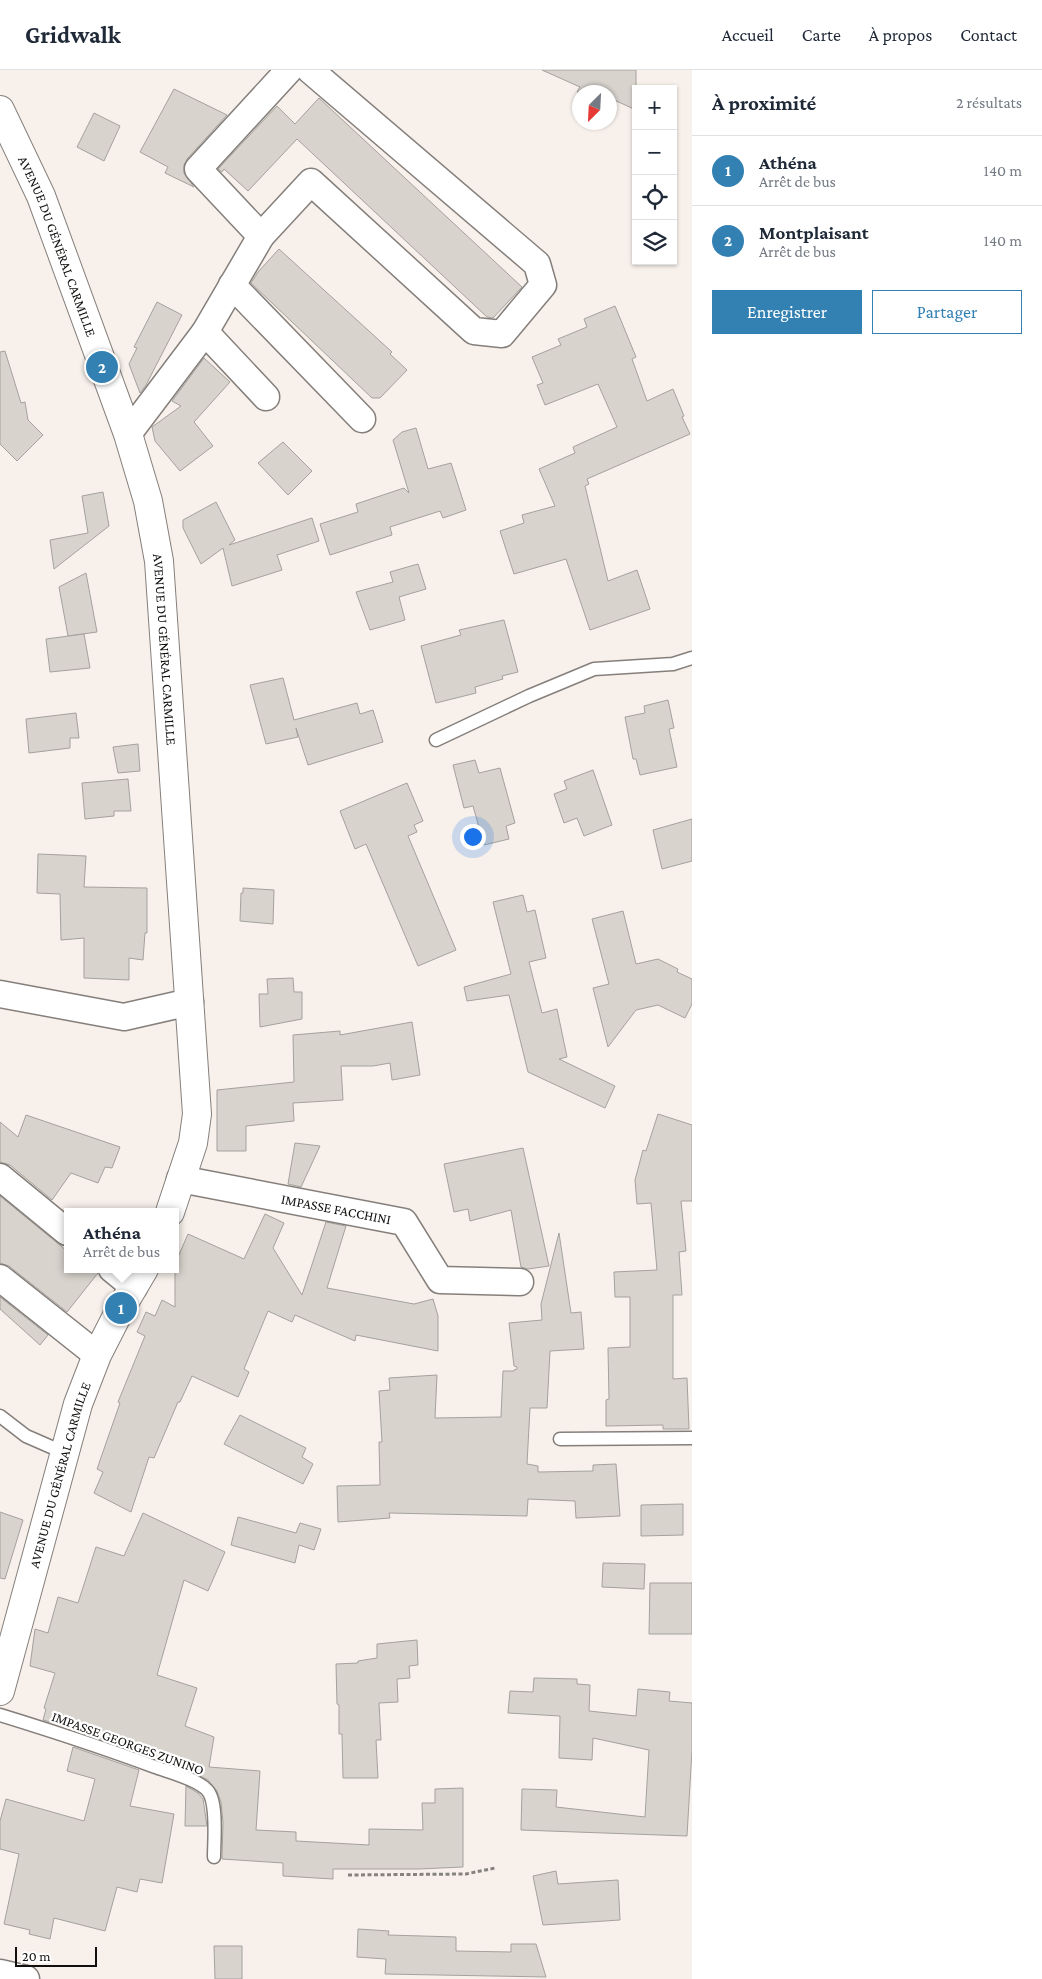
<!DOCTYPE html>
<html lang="fr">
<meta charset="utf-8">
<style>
:root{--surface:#fff;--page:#f6f6f7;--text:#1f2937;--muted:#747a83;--line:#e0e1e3;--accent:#3381b3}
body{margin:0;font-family:"Crimson Pro",serif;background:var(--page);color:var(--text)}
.controls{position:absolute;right:15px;top:15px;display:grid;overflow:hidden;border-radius:0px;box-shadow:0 1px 4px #0004}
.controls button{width:45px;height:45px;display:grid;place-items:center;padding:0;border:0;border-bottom:1px solid var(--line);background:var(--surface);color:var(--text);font:25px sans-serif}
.compass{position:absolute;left:572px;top:15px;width:45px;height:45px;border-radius:50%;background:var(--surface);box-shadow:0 1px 4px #0004;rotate:204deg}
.scale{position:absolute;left:15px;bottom:12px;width:82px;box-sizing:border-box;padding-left:5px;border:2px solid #12100e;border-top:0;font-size:14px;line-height:18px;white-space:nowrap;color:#12100e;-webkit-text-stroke:4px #fff;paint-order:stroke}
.you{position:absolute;left:472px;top:766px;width:18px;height:18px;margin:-12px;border:4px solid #fff;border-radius:50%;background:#1a73e8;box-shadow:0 0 0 8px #1a73e833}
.badge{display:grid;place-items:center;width:32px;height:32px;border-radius:50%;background:var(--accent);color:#fff;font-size:16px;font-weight:700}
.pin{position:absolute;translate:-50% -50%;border:2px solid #fff;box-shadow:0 1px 5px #0006}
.popup{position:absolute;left:64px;top:1138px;width:115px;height:65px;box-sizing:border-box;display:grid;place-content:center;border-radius:0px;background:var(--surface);filter:drop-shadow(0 1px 4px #0005);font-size:16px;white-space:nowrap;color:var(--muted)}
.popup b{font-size:19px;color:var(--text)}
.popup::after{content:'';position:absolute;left:50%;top:100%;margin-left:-10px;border:10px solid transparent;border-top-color:var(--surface)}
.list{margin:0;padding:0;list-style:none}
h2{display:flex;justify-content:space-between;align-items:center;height:65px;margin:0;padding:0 20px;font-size:21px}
h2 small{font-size:16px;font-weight:400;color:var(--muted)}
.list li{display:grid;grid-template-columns:32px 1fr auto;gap:15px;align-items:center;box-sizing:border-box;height:70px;padding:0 20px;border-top:1px solid var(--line)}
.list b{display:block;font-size:19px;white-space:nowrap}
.list p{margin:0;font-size:16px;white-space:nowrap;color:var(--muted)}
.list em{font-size:16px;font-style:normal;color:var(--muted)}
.actions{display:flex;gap:10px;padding:15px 20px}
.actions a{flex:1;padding:11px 0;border:1px solid var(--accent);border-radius:0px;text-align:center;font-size:18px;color:var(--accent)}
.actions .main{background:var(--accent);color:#fff}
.icon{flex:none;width:28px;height:28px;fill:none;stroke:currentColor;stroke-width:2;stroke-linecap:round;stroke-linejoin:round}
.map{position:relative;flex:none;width:692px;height:1909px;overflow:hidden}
header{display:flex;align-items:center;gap:30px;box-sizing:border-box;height:70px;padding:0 25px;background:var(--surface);border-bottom:1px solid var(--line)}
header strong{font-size:24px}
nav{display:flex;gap:28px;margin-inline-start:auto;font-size:18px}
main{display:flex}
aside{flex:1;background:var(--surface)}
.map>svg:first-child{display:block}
</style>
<header>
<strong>Gridwalk</strong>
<nav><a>Accueil</a><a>Carte</a><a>À propos</a><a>Contact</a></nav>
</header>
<main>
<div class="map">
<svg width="692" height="1909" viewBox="0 0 692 1909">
<rect width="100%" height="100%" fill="#f7f0eb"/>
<g fill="#d8d3cd" stroke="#a5a19c">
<polygon points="542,0 636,0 636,40 610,28 610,22 577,22 580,17"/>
<polygon points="174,19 227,45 187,89 184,95 184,103 194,117 165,103 168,97 140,82"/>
<polygon points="319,28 522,217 493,248 487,247 297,69 248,121 224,99 222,102 218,99 277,36 295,54"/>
<polygon points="94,43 120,56 104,91 77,77"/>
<polygon points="279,179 392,282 390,284 407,300 380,328 372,328 251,213 258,202"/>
<polygon points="157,232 182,245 146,315 140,323 129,294 137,278 134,277"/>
<polygon points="615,236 636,287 632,289 647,331 673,319 684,346 682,347 690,364 587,409 589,414 585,416 608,511 637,500 650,539 590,560 566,489 514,504 500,461 524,453 522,445 555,436 539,399 575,383 573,377 617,357 598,314 545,335 537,315 543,313 532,287 561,275 558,269 587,257 584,249"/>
<polygon points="5,281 21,333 25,332 28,350 43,365 17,391 0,374 0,282"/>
<polygon points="204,288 230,312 194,352 213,376 180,401 155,371 152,357 181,336 172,331"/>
<polygon points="416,358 428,399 451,393 466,440 443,448 440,441 390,457 392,465 330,485 320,454 358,442 356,434 404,418 409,423 393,370 402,362"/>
<polygon points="283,372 312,401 288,425 258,393"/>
<polygon points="103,422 109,456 54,499 50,470 88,463 82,426"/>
<polygon points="216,432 235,470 229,475 312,448 319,471 277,485 282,500 232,516 223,478 201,494 183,458 183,450"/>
<polygon points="418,494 426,519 399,527 405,550 370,560 356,522 393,512 390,502"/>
<polygon points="86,503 97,562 68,566 59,517"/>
<polygon points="504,550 518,602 502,606 503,609 475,617 476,623 436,633 421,576 461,565 459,560"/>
<polygon points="84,564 90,598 50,602 46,569"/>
<polygon points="283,608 294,650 357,633 360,644 373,640 383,672 308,695 296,658 298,667 266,674 250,615"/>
<polygon points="668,630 674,658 669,659 677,697 640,705 636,689 633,689 625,647 645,643 644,636"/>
<polygon points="76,643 79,668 70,668 70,678 29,683 26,649"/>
<polygon points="138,674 140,701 118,703 113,677"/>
<polygon points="475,690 479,703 500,698 515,753 506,756 509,769 484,775 473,736 464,738 453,695"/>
<polygon points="593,700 612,755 584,766 577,748 564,753 554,724 567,719 564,711"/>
<polygon points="128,709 131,741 114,741 114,746 85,749 82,713"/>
<polygon points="407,713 423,751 414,755 417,762 408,766 456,880 418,896 366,774 355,779 340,741"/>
<polygon points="692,749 692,791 662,799 653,760"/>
<polygon points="38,784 86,786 84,817 147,818 147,863 145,863 143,890 129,888 129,910 84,908 84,868 61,870 60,824 37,823"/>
<polygon points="243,818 274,820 273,854 240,851 241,823 243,823"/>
<polygon points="523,825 527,842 535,840 546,888 529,892 542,943 557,939 567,987 559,989 615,1016 605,1038 528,1002 509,925 467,931 464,917 511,904 493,832"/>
<polygon points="623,841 636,894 658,889 678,899 677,902 692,909 692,934 685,948 658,935 636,940 608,977 593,918 609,914 592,849"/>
<polygon points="293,908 294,922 302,922 302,949 260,957 259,924 268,924 267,909"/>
<polygon points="412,952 420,1005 392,1010 390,993 373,996 341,996 343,1030 293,1033 294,1051 246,1056 246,1081 217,1081 217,1020 294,1012 293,965 340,961 340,965"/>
<polygon points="658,1044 692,1055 692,1131 681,1131 686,1181 679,1182 682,1225 673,1225 673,1309 687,1308 689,1359 663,1359 663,1355 606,1356 606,1330 609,1329 608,1278 630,1277 630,1227 615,1227 614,1202 657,1200 651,1133 637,1134 635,1110 643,1080 646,1081"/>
<polygon points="26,1045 120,1077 112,1098 105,1097 98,1113 71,1103 52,1130 10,1095 0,1092 0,1052 18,1067"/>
<polygon points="295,1073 320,1076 301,1117 288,1114"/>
<polygon points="523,1078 549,1196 528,1199 521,1197 511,1140 470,1151 468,1139 454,1142 444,1094"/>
<polygon points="0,1126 67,1181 67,1199 97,1199 98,1203 67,1242 9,1196 0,1193"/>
<polygon points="265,1144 284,1153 273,1178 302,1225 326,1152 346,1156 327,1218 414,1234 433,1229 438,1246 438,1281 356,1265 355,1271 295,1245 292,1252 268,1241 244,1299 249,1302 238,1327 192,1306 180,1332 178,1332 154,1388 149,1387 131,1442 94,1423 103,1402 97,1399 120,1333 118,1332 145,1266 137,1262 146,1242 155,1246 162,1230 175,1237 175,1194 188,1164 244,1189"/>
<polygon points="559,1163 571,1243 581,1242 584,1279 550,1281 547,1338 530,1338 527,1394 538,1396 538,1402 593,1401 593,1395 616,1394 620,1446 576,1448 575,1431 528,1429 527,1446 389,1443 390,1448 338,1452 337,1416 380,1415 379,1372 382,1372 379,1321 390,1320 389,1308 437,1305 435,1348 501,1347 503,1301 514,1301 514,1300 517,1299 517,1297 514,1296 509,1253 542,1250 541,1234"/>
<polygon points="0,1227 48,1265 40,1275 0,1239"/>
<polygon points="240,1345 306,1378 302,1387 313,1394 303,1414 224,1374"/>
<polygon points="683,1434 683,1465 641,1466 641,1435"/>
<polygon points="0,1442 23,1450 5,1509 0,1508"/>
<polygon points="143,1443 225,1482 208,1521 184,1510 157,1605 197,1618 185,1656 214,1667 209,1697 260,1701 256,1760 296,1762 296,1771 369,1775 369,1759 423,1760 422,1733 435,1733 435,1719 463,1718 463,1797 419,1799 333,1799 333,1809 283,1806 283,1793 222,1789 223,1752 221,1732 217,1721 208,1710 186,1699 78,1660 43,1650 46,1639 44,1638 55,1603 30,1596 35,1559 48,1563 58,1527 78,1533 96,1477 124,1486"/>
<polygon points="238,1447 296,1463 300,1453 321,1459 314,1480 299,1475 295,1493 231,1475"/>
<polygon points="603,1493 645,1494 644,1519 602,1517"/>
<polygon points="650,1513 692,1513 692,1564 649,1564"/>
<polygon points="417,1570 418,1595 409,1596 410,1608 397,1609 398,1632 379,1633 381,1670 376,1670 378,1708 343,1708 342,1664 339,1664 339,1635 337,1634 336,1594 358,1593 358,1591 377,1588 377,1574"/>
<polygon points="534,1608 577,1609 577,1614 590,1615 589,1641 636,1646 638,1619 670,1622 669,1631 692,1633 692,1680 687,1766 521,1760 522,1719 557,1720 556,1737 645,1747 649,1680 593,1668 592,1690 559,1688 560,1646 508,1643 510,1621 533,1622"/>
<polygon points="73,1677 139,1700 130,1736 174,1744 162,1813 140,1809 137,1822 117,1817 105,1861 54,1848 50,1869 29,1864 30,1860 4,1854 19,1784 0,1779 0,1751 6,1729 84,1751 95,1709 67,1701"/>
<polygon points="186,1716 198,1723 203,1729 207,1756 185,1756"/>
<polygon points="556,1801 558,1814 618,1810 620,1850 543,1855 533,1806"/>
<polygon points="358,1859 389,1861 388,1865 456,1867 456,1881 511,1882 511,1874 536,1874 546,1907 385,1904 386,1889 357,1887"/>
<polygon points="214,1876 242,1876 242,1909 215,1909"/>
</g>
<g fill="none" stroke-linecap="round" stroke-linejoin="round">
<defs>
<g id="service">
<polyline points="436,670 529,626 594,599 673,594 692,588"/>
<polyline points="0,1346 26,1366 65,1383"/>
<polyline points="560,1369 692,1368"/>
<path d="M0,1645C52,1661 104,1678 155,1697C169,1702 197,1709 207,1720C218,1731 214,1771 214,1787"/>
</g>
<g id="minor">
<polyline points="261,166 198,99 289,0"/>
<polyline points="232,215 362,349"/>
<polyline points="205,262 266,327"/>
<polyline points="128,364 205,262 261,166 311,112 474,261 502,264 543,215 537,194 310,0"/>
<polyline points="0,924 124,947 190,932"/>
<polyline points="0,1107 67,1162"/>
<path id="s1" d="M180,1109L404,1152L440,1210L520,1212"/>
<polyline points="112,1199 134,1217"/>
<polyline points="0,1208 97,1285"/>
<polyline points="0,1903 26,1909"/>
</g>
<g id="tertiary">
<path id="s2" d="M0,40L41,126L128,364L148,431L159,491L197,1044L193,1073L170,1142"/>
<path id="s3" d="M0,1621L78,1334L97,1285L121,1238L144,1199"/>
</g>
</defs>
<use href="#service" stroke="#857f7b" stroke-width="15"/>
<use href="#minor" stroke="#857f7b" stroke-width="29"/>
<use href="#tertiary" stroke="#857f7b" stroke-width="30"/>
<polyline stroke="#86827e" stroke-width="3" stroke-dasharray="4 2.5" stroke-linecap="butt" points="348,1805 466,1804 495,1798"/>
<use href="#service" stroke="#fff" stroke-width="12"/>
<use href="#minor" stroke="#fff" stroke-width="26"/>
<use href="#tertiary" stroke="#fff" stroke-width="28"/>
</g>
<g text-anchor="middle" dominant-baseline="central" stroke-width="4.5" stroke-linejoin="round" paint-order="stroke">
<g font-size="14" fill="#12100e" stroke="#fff">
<text stroke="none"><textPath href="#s2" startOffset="148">AVENUE DU GÉNÉRAL CARMILLE</textPath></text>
<text stroke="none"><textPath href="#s2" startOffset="568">AVENUE DU GÉNÉRAL CARMILLE</textPath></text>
<text stroke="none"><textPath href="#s1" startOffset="159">IMPASSE FACCHINI</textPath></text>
<text stroke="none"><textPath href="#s3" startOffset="224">AVENUE DU GÉNÉRAL CARMILLE</textPath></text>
<text transform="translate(128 1673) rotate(20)">IMPASSE GEORGES ZUNINO</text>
</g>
</g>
</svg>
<div class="controls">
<button>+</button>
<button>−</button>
<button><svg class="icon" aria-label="locate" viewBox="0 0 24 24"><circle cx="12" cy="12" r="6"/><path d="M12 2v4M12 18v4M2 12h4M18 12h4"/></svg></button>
<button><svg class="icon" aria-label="layers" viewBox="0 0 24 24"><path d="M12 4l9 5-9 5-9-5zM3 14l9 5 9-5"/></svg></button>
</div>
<svg class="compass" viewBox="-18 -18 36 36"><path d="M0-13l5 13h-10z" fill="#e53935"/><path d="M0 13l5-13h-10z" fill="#747a83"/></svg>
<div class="scale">20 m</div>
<div class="you"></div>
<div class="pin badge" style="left:121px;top:1238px">1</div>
<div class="popup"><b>Athéna</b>Arrêt de bus</div>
<div class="pin badge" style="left:102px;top:297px">2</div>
</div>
<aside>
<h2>À proximité<small>2 résultats</small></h2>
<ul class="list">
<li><span class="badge">1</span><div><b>Athéna</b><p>Arrêt de bus</p></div><em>140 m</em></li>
<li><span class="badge">2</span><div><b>Montplaisant</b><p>Arrêt de bus</p></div><em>140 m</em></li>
</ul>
<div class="actions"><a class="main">Enregistrer</a><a>Partager</a></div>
</aside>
</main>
